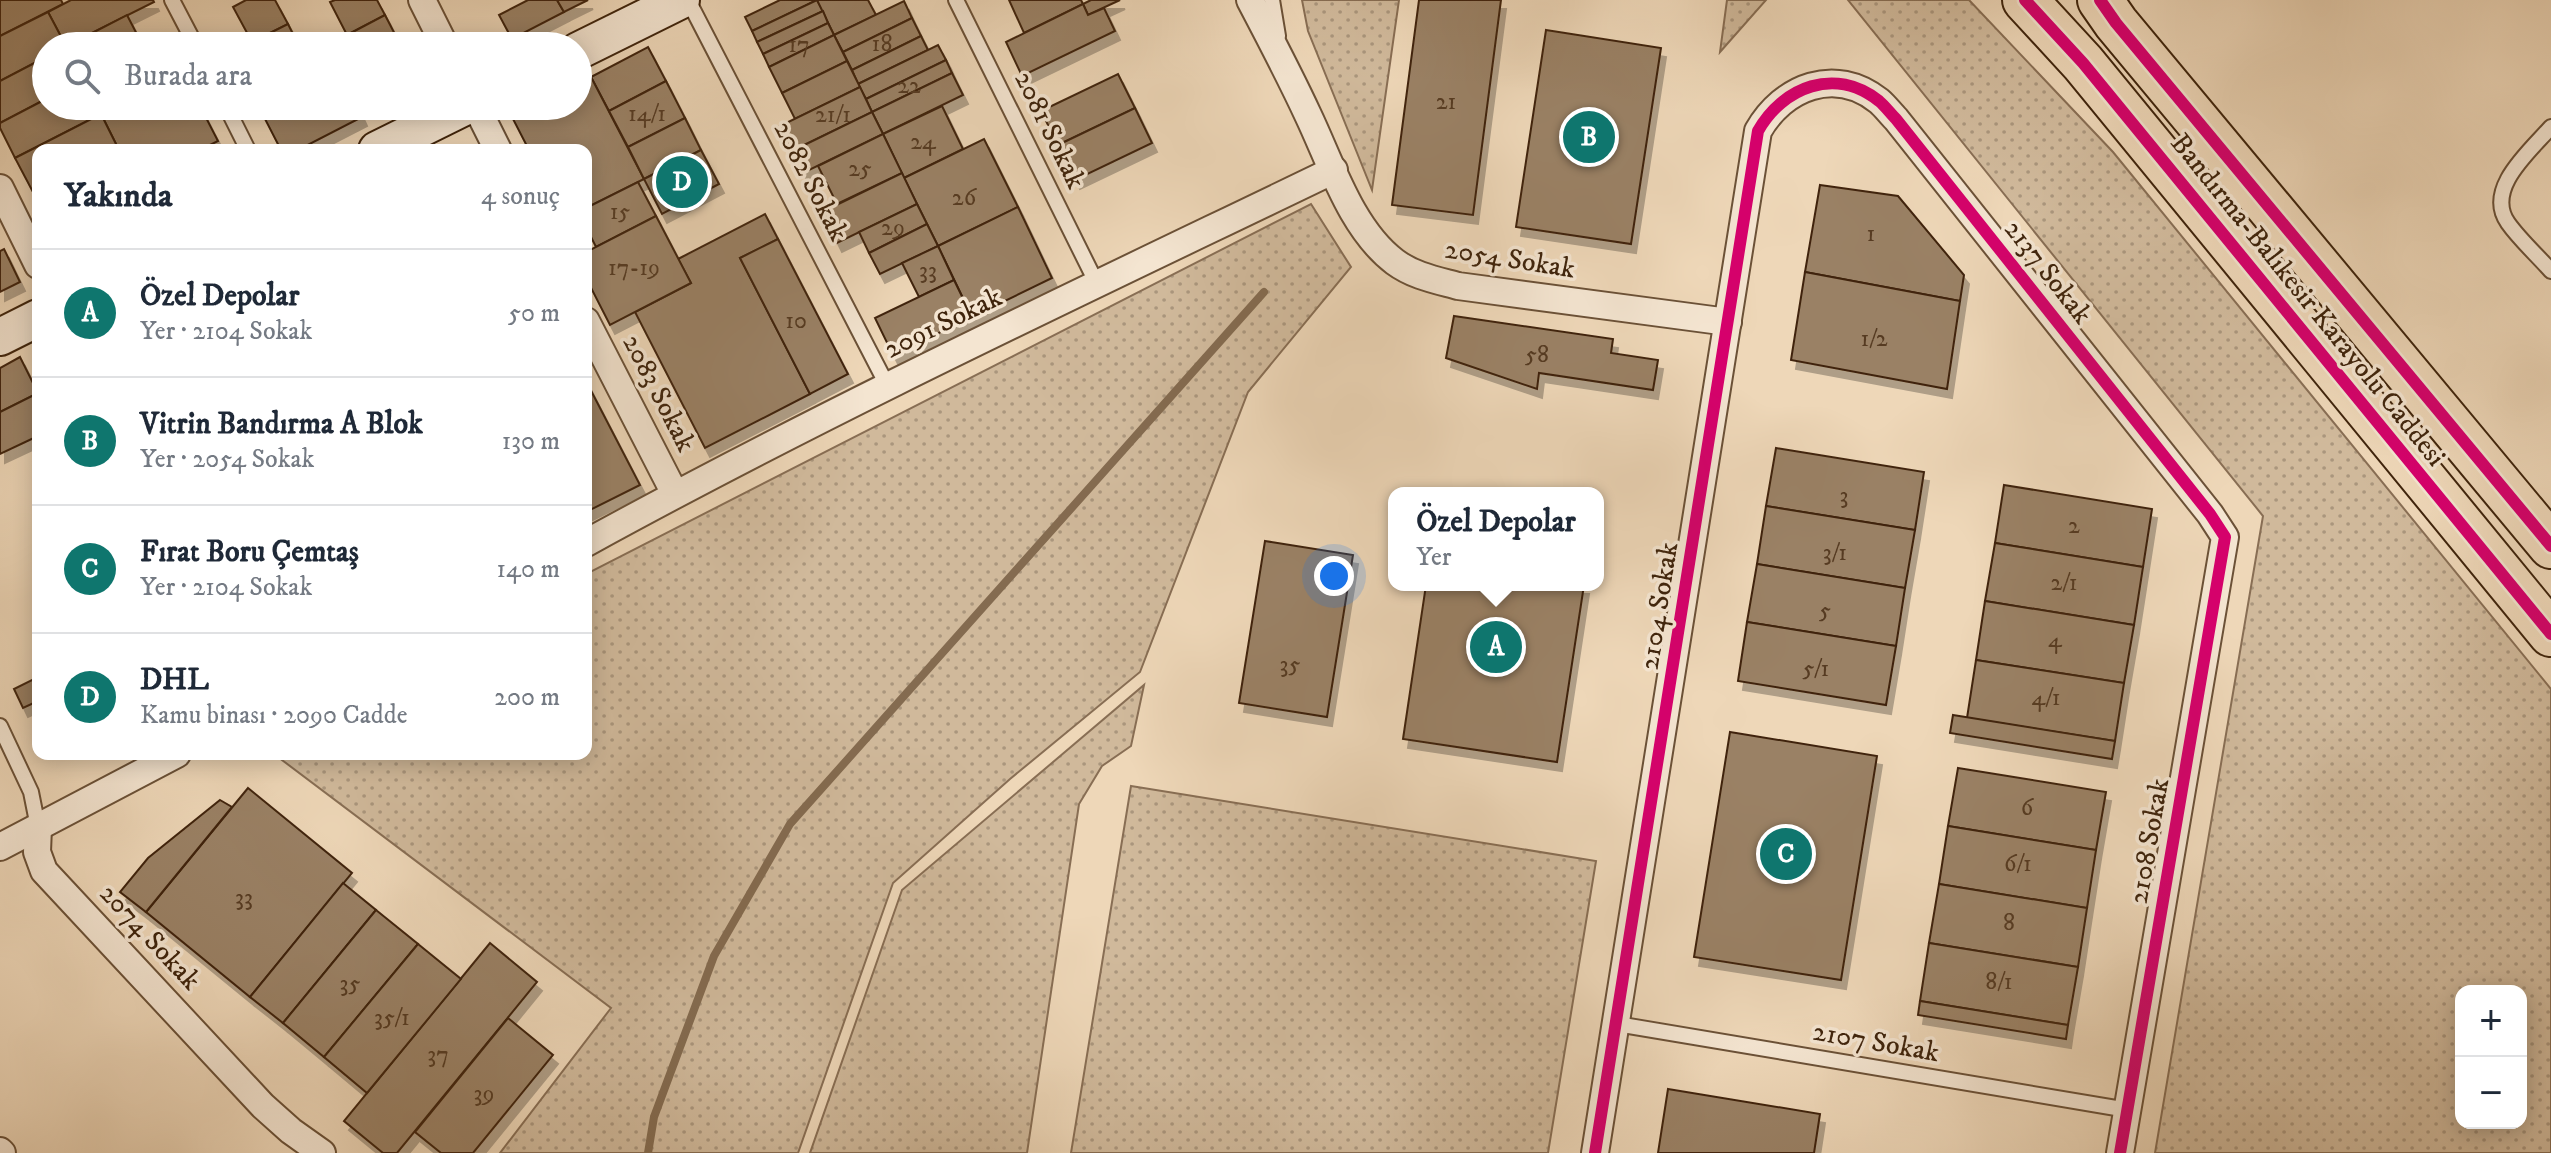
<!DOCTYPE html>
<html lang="tr">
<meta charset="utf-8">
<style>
:root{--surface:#fff;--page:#f2f2f3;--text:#1f2937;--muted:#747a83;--line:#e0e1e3;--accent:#0f766e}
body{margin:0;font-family:"IM FELL DW Pica",serif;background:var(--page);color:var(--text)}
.controls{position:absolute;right:24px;bottom:24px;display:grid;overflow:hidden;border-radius:16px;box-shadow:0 4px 20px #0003}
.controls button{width:72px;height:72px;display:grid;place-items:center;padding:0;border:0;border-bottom:2px solid var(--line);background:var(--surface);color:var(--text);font:40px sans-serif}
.you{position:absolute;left:1334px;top:576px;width:28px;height:28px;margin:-20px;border:6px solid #fff;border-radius:50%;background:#1a73e8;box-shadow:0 0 0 12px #1a73e833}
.badge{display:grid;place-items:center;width:52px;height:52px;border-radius:50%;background:var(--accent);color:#fff;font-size:26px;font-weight:700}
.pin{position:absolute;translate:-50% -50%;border:4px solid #fff;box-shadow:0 2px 8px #0006}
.popup{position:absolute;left:1388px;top:487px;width:216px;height:104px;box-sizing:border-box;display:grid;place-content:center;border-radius:16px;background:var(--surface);filter:drop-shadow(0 2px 6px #0005);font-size:26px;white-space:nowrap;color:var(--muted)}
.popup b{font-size:30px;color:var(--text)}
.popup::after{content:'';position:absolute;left:50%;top:100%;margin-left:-16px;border:16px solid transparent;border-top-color:var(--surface)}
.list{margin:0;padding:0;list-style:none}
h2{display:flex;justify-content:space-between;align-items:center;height:104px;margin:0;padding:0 32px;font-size:34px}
h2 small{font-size:26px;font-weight:400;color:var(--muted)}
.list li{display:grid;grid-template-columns:52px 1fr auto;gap:24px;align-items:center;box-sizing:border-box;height:128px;padding:0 32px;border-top:2px solid var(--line)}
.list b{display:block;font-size:30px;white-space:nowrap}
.list p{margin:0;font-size:26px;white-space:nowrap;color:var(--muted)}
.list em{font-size:26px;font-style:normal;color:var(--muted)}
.icon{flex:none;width:44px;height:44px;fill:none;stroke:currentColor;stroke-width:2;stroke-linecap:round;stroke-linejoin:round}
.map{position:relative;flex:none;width:2551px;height:1153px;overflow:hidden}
.search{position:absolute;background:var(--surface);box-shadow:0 4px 20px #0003;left:32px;top:32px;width:560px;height:88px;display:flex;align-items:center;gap:20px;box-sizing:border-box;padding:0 28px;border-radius:44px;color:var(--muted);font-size:30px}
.panel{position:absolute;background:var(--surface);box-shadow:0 4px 20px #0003;left:32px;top:144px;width:560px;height:616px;border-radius:16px}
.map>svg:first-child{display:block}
</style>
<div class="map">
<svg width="2551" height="1153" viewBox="0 0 2551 1153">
<defs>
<pattern id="grass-dots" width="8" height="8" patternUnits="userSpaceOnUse" patternTransform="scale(2)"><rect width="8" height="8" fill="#d0b99b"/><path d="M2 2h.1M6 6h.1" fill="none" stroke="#aa967d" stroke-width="1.8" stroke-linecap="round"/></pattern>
<filter id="shadow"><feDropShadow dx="5" dy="9" stdDeviation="0" flood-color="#0004"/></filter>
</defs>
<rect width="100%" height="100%" fill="#eed7b8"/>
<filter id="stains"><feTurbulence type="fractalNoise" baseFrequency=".0025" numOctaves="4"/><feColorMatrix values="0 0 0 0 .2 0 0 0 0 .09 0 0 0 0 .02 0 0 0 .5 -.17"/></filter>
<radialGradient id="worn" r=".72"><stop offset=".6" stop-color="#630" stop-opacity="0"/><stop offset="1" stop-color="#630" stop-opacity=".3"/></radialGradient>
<g fill="url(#grass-dots)" stroke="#886e54" stroke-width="2" fill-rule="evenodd">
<polygon points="1302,0 1399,0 1372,190 1308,31"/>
<polygon points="1727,0 1766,0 1720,52"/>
<path d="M1848,0H1969L2113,152L2551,689V1153H2155L2263,516ZM2521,991V1123H2461V991Z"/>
<polygon points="1311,204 1351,267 1248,392 1140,672 1010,779 893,883 798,1153 500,1153 611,1008 274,754 586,754 586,574"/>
<polygon points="1144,685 1131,746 1102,766 1079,804 1027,1153 810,1153 902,890"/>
<polygon points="1131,786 1596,861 1548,1153 1071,1153"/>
</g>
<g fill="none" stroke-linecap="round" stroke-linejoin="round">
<polyline stroke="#846b50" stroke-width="8" points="648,1153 654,1117 714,956 790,824 1264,292"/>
</g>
<g fill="#9a8165" stroke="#3f240c" stroke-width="2" filter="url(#shadow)">
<polygon points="0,0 61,0 63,4 0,36"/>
<polygon points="71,0 153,0 154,2 66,46 48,12"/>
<polygon points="246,0 275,0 288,24 252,42 233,7"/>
<polygon points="335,0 377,0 385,15 347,35 330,2"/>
<polygon points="528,0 557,0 564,12 512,39 499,15"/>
<polygon points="557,0 588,0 564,12"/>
<polygon points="780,0 817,0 752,31 745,17"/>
<polygon points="817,0 823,11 757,42 752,31"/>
<polygon points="817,0 868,0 876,15 834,35"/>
<polygon points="1009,0 1081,0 1083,4 1024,33"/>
<polygon points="1091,0 1120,0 1088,15 1083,4"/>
<polygon points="1419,0 1501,0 1473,215 1392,205"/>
<polygon points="904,1 912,18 843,52 834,35"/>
<polygon points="1083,4 1088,15 1104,8 1115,31 1022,76 1006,42"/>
<polygon points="823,11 828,23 763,54 757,42"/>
<polygon points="48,12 66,46 46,46 46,57 0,81 0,36"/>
<polygon points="127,15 143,46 67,46"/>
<polygon points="385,15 401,46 353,46 347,35"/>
<polygon points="912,18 921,36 852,70 843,52"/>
<polygon points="828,23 834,35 769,67 763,54"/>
<polygon points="288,24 299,46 254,46 252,42"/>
<polygon points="1546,30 1661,48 1631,244 1516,227"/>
<polygon points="834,35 847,61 782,93 769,67"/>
<polygon points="921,36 928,50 858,84 852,70"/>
<polygon points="938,45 946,60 866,99 858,84"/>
<polygon points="648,47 666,81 609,111 591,77"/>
<polygon points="46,57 46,99 0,123 0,81"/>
<polygon points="946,60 952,73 872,112 866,99"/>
<polygon points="847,61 860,87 795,119 782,93"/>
<polygon points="952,73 963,95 883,134 872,112"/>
<polygon points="1118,74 1135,108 1058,145 1041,111"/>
<polygon points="591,77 644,179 586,208 586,150 529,150 512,117 534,106 578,106 578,83"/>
<polygon points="666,81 685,118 628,147 609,111"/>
<polygon points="860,87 872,112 792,151 780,126"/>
<polygon points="46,99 46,106 97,106 101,114 15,158 0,128 0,123"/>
<polygon points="116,106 200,106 218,141 200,150 119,150 101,114"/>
<polygon points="287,106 357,106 362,117 298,150 281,150 264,117"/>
<polygon points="942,106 963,149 904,178 883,134"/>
<polygon points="1135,108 1152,143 1075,180 1058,145"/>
<polygon points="872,112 883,134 803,173 792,151"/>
<polygon points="101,114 119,150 38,150 38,192 34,194 15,158"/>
<polygon points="685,118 701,150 644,179 628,147"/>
<polygon points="883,134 902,173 837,204 818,166"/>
<polygon points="984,139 1018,207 938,246 904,178"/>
<polygon points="701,150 719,184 662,214 644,179"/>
<polygon points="902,173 917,204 837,243 822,212"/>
<polygon points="638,182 656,216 596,247 586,227 586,208"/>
<polygon points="1820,185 1898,196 1964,275 1960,301 1805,272"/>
<polygon points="917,204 927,224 869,253 859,232"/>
<polygon points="1018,207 1052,278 972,317 938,246"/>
<polygon points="765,214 778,239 740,258 810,394 705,448 635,312 691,283 678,259"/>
<polygon points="656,216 691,283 610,325 586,278 586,252"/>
<polygon points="927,224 938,246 880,274 869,253"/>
<polygon points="778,239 848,374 810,394 740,258"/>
<polygon points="938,246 954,280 919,297 902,263"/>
<polygon points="4,249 20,282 0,292 0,251"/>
<polygon points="1805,272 1960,301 1947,389 1791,360"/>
<polygon points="954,280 972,317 893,355 875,318"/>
<polygon points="1454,316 1613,339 1611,353 1658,360 1653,390 1539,373 1537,389 1446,358"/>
<polygon points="20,357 38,393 0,412 0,368"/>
<polygon points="586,381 640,485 586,512"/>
<polygon points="38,393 38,436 0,454 0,412"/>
<polygon points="1776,448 1924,472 1915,530 1766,506"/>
<polygon points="2004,485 2152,509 2143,567 1995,543"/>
<polygon points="1766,506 1915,530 1905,588 1757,564"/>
<polygon points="1265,541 1353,555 1327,717 1239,703"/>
<polygon points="1995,543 2143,567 2134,625 1985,601"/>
<polygon points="1757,564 1905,588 1896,646 1747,622"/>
<polygon points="1426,585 1584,585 1557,762 1403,739"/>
<polygon points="1985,601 2134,625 2124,683 1976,660"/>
<polygon points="1747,622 1896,646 1886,705 1738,681"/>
<polygon points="1976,660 2124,683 2115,741 1967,718"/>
<polygon points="38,677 38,701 23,708 14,689"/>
<polygon points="1953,715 2115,741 2112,759 1950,733"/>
<polygon points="1730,732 1877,756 1841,980 1694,957"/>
<polygon points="1958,768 2106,792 2096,850 1948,826"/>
<polygon points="248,788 352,873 250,997 146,912"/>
<polygon points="220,800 232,807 146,912 120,892 148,858"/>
<polygon points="1948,826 2096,850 2087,908 1939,884"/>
<polygon points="343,883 376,910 283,1023 250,997"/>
<polygon points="1939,884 2087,908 2078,967 1929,943"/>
<polygon points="376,910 418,944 324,1057 283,1023"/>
<polygon points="490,943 537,982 397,1153 383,1153 344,1121"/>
<polygon points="1929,943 2078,967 2068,1025 1920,1001"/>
<polygon points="418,944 461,979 367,1093 324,1057"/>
<polygon points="1920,1001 2068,1025 2066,1039 1918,1015"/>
<polygon points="508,1018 553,1055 473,1153 441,1153 415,1132"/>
<polygon points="1668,1089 1820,1114 1814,1153 1658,1153"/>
</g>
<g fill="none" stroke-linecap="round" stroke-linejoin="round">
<defs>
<g id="lane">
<polyline points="172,0 196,46"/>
<polyline points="688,0 887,385"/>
<polyline points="956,0 1097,284"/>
<polyline points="1272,0 1278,36"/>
<polyline points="226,106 248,150"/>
<path d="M2551,127C2530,151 2484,189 2508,223C2520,240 2537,255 2551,271"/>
<polyline points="0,726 31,792 38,827"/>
<polyline points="1617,1024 2128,1110"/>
</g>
<g id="street">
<polyline points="422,0 445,46"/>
<path d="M1250,0C1270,38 1290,76 1308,115C1331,163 1351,229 1395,262C1414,276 1436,280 1458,286L1728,322"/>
<polyline points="476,106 498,150"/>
<polyline points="0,188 38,265"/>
<polyline points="586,321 675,494"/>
<path d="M586,543C830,409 1083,291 1334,170"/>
<polyline points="38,827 37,852 44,871 263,1106 291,1131 322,1153"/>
<polyline points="0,847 177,754"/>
<polyline points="0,1151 2,1153"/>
<path d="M1595,1153L1758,131C1783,87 1835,66 1879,101C1885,106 1890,113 1896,119L2210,514L2225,537L2120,1153"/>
</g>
<g id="secondary">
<polyline points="578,51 681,0"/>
<polyline points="377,150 466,106"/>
<polyline points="0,337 38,318"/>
</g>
<g id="highway">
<polyline points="2025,0 2083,63 2551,634"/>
<polyline points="2100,0 2116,23 2551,546"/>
</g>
</defs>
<use href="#lane" stroke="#6b5137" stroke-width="18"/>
<use href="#street" stroke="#6b5137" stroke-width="30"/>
<use href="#secondary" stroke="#3f240c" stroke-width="40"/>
<use href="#highway" stroke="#3f240c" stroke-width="48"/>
<use href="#lane" stroke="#f4e5d1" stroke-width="14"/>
<use href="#street" stroke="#f4e5d1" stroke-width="26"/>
<use href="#secondary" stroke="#f4e5d1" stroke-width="36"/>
<use href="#highway" stroke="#eed7b8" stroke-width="44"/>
<defs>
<g id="cycleway">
<polyline points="2025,0 2083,63 2551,634"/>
<polyline points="2100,0 2116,23 2551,546"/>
<path d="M1595,1153L1758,131C1783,87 1835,66 1879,101C1885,106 1890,113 1896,119L2210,514L2225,537L2120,1153"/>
</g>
</defs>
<use href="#cycleway" stroke="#f4e5d1" stroke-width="17"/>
<use href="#cycleway" stroke="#d6006c" stroke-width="12"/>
</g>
<g text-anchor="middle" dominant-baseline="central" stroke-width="7" stroke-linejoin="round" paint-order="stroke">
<g font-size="24" fill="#563b22">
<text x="882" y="44">18</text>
<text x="799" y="45">17</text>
<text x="909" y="86">22</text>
<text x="1446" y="102">21</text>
<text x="647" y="114">14/1</text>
<text x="833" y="115">21/1</text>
<text x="923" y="142">24</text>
<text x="860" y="169">25</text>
<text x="964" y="198">26</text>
<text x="620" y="212">15</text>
<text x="893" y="228">29</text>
<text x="1871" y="234">1</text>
<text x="634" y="268">17-19</text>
<text x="928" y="271">33</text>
<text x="796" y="321">10</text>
<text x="1874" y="339">1/2</text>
<text x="1537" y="355">58</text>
<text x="1844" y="496">3</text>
<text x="2074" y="526">2</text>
<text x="1835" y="553">3/1</text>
<text x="2064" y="583">2/1</text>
<text x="1825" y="611">5</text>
<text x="2055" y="640">4</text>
<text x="1290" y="665">35</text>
<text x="1816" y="669">5/1</text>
<text x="2046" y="698">4/1</text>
<text x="2027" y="808">6</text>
<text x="2018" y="864">6/1</text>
<text x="244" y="898">33</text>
<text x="2009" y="923">8</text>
<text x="1999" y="982">8/1</text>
<text x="350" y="984">35</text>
<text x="392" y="1018">35/1</text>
<text x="438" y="1055">37</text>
<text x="484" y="1094">39</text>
</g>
<g font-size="28" fill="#3f240c" stroke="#f4e5d1">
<text transform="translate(1050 130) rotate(64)">2081 Sokak</text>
<text transform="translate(811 181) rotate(63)">2082 Sokak</text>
<text transform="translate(1510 259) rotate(9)">2054 Sokak</text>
<text transform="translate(2048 272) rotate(52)">2137 Sokak</text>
<text transform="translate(2308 300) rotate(51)">Bandırma-Balıkesir Karayolu Caddesi</text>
<text transform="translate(943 323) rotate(-26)">2091 Sokak</text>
<text transform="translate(659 393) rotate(63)">2083 Sokak</text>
<text transform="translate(1659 606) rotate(-81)">2104 Sokak</text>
<text transform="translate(2149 841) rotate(-80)">2108 Sokak</text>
<text transform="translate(150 937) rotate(47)">2074 Sokak</text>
<text transform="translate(1876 1042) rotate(10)">2107 Sokak</text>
</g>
</g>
<rect width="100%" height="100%" filter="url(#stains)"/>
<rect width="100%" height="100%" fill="url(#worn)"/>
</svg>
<div class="controls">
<button>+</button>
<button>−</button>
</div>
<div class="you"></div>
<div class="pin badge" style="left:1496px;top:647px">A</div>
<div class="popup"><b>Özel Depolar</b>Yer</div>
<div class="pin badge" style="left:1589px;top:137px">B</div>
<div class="pin badge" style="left:1786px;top:854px">C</div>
<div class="pin badge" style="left:682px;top:182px">D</div>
<div class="search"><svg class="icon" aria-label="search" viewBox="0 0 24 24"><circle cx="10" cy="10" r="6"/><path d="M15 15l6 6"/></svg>Burada ara</div>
<section class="panel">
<h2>Yakında<small>4 sonuç</small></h2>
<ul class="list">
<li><span class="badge">A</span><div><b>Özel Depolar</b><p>Yer · 2104 Sokak</p></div><em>50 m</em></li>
<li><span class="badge">B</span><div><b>Vitrin Bandırma A Blok</b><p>Yer · 2054 Sokak</p></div><em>130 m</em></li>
<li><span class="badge">C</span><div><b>Fırat Boru Çemtaş</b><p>Yer · 2104 Sokak</p></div><em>140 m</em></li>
<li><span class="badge">D</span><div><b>DHL</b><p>Kamu binası · 2090 Cadde</p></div><em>200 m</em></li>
</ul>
</section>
</div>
